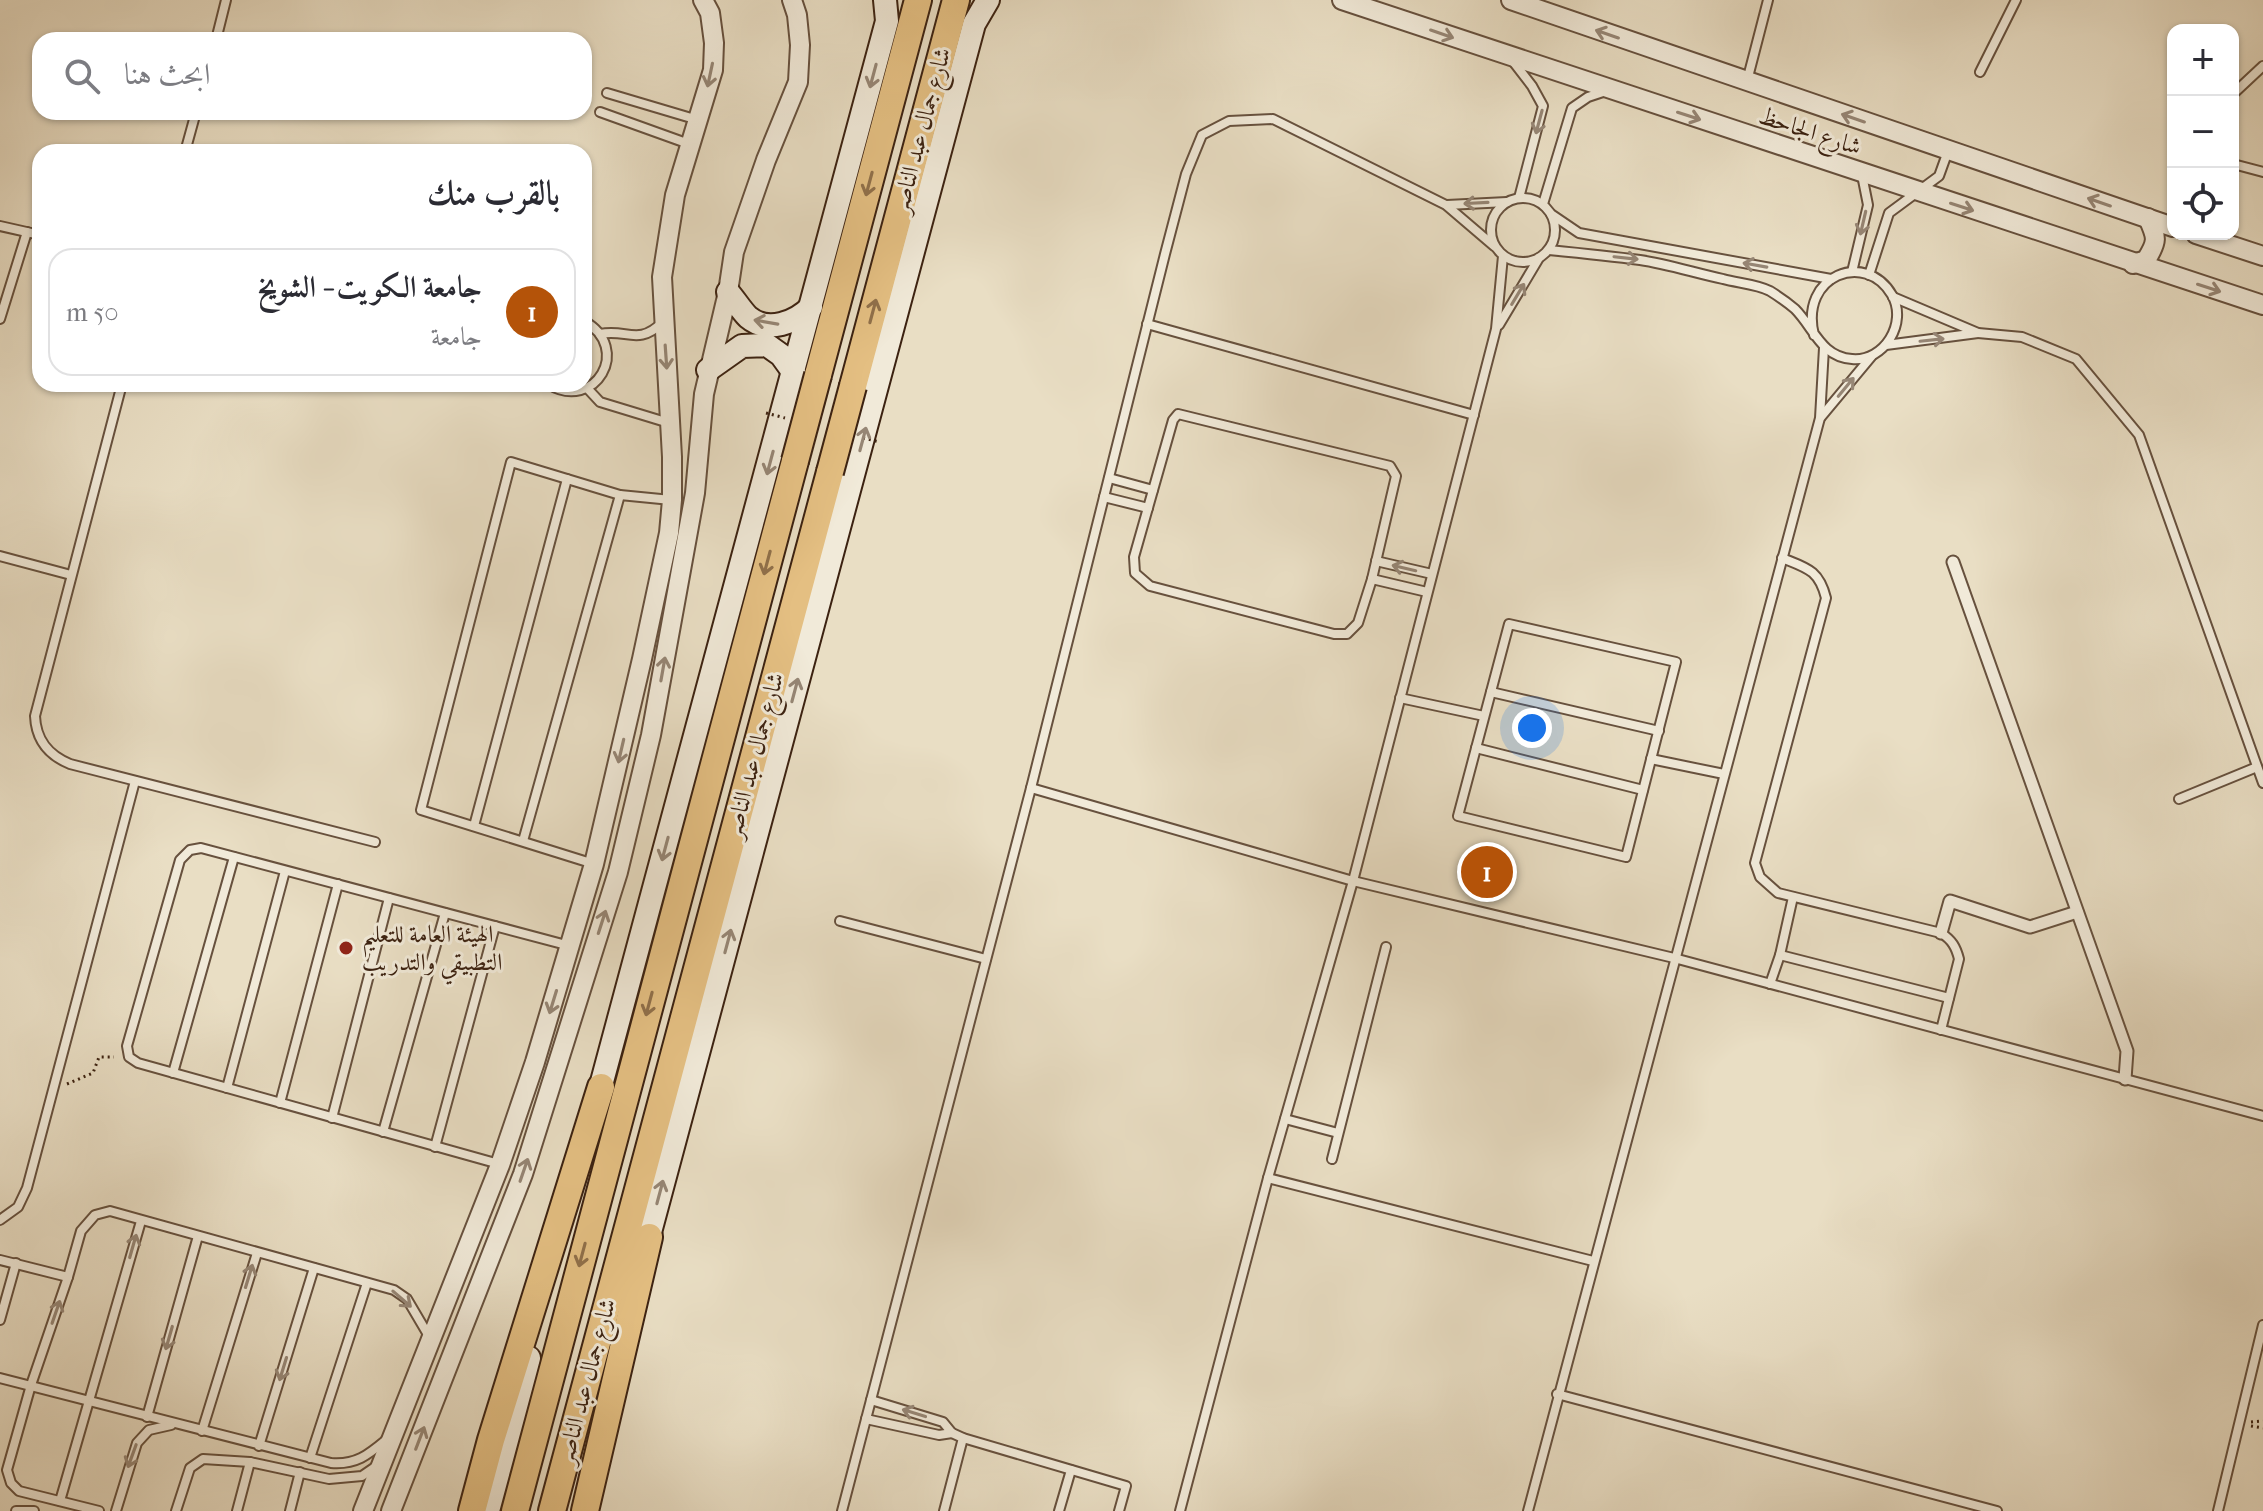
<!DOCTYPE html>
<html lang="ar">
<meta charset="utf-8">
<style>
:root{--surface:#fff;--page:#f2f2f3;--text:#2b2b33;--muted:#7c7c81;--line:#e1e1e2;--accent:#b45309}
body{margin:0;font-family:"IM FELL French Canon",Amiri,serif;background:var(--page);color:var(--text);direction:rtl}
.controls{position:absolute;right:24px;top:24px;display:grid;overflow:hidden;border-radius:16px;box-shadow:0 2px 6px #0004}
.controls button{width:72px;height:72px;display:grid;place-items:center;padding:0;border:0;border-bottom:2px solid var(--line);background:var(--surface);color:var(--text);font:40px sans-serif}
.you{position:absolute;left:1532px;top:728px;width:28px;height:28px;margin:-20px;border:6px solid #fff;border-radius:50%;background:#1a73e8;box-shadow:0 0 0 12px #1a73e833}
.badge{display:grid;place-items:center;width:52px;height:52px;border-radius:50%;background:var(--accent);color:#fff;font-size:26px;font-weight:700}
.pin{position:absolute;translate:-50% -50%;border:4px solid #fff;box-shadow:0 2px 8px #0006}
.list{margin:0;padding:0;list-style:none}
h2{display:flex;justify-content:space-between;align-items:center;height:104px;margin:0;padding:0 32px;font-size:34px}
h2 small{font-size:26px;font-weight:400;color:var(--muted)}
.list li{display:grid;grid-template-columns:52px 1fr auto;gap:24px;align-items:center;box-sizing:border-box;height:128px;margin:0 16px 16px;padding:0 16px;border:2px solid var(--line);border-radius:24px}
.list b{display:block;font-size:30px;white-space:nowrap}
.list p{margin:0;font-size:26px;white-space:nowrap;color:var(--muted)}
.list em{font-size:26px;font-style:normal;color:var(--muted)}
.icon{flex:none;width:44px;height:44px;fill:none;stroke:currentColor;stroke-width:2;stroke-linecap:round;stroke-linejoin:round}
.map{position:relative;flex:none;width:2263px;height:1511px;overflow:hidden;direction:ltr}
.search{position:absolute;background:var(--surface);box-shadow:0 2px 6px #0004;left:32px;top:32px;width:560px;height:88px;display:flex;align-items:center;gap:20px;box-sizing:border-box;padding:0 28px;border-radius:24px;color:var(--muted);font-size:30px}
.panel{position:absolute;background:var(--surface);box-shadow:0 2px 6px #0004;left:32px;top:144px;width:560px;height:248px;border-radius:24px;direction:rtl}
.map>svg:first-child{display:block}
</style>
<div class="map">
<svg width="2263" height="1511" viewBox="0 0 2263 1511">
<rect width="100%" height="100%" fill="#e9dec4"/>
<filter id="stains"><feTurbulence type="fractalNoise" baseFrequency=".0025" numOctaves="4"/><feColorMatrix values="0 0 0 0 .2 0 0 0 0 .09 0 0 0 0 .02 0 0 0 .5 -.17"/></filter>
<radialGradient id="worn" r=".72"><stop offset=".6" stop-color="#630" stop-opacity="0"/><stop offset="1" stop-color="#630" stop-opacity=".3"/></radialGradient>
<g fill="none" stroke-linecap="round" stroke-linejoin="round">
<defs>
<g id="service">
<polyline points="216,40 226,0"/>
<polyline points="1512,60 1532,86 1543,106 1519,198"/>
<polyline points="1980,72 2016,0"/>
<polyline points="1747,81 1768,0"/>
<polyline points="607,93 698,120"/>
<polyline points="2233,94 2263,66"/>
<polyline points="600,112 689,144"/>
<polyline points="185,152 196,112"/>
<polyline points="2233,164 2263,172"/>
<circle cx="1523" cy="230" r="32"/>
<polyline points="1543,204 1572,108 1588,97 1606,91"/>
<polyline points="1447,205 1507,202"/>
<polyline points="1551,214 1579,233 1831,279"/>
<polyline points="0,226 40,235"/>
<path d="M1549,250C1579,253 1609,256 1640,260C1667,264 1695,273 1723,279C1737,283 1757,284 1770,291C1778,296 1788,303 1795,309C1814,328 1821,357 1852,359C1884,362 1908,323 1892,295C1866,250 1799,275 1814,335"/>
<polyline points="1852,272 1868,205 1862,175"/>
<polyline points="1869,275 1889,213 1939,176 1948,151"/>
<polyline points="1893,297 1978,333 2022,337 2076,359 2139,435 2263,783"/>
<polyline points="0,319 27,232"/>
<polyline points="1147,324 1474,415"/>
<polyline points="1499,325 1539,258"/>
<path d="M600,334C627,328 637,347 663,322"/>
<polyline points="1886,345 1978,333"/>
<path d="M122,384L35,716C36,740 48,755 70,764L375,842"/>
<path d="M548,384C595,413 633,348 584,321"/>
<polyline points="587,388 600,402 669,423"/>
<polygon points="1178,414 1390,466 1396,476 1372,579 1358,623 1347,634 1334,634 1150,586 1135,573 1134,557 1173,420"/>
<polyline points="1821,417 1871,357"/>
<polyline points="1109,478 1153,490"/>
<polyline points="1104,497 1148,508"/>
<polyline points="0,556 71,575"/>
<path d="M1782,558C1807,568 1819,570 1826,598L1755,863L1760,877L1778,893L1941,933C1952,940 1956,947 1959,959L1941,1030"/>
<polyline points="1376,561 1432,574"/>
<polyline points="1372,579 1427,592"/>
<polygon points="1509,624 1676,662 1626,857 1458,816"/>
<polyline points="1491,692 1659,731"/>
<polyline points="1400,698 1484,716"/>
<polyline points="1476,748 1643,790"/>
<polyline points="1651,759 1724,774"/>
<polyline points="1031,788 1353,881 1674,958 2263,1116"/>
<polyline points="2179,799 2257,767"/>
<polyline points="474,826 567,479"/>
<polyline points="523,841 620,495"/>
<polyline points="594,864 421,810 511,462 620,495 671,500"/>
<polyline points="840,921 986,959"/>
<polyline points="1780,955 1949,998"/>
<polyline points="1770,984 1780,955 1793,897"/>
<polyline points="173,1073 234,857"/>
<polyline points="227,1088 285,871"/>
<polyline points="280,1103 338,884"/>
<polyline points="332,1118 389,898"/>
<polyline points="1285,1119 1338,1133"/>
<polyline points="383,1132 445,913"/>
<polyline points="435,1147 495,926"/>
<polyline points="1332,1159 1386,947"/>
<polyline points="499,1164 138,1063 129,1057 127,1046 180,860 190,850 201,848 570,946"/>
<polyline points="1268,1178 1593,1261"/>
<polyline points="0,1220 18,1207 27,1188 135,781"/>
<polyline points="0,1260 68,1277"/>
<polyline points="0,1320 16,1263"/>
<path d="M0,1378L331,1463C356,1465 368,1455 386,1440"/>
<polyline points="1557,1394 1997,1511"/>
<polyline points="871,1400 943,1422 952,1433 963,1438 1126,1486 1119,1511"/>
<polyline points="147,1417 198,1236"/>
<polyline points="866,1419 939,1435 952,1433"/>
<polyline points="202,1431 257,1253"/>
<polyline points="259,1446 314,1268"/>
<polyline points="310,1458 367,1283"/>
<polyline points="60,1501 141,1221"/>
<polyline points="16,1511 34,1511"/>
<polyline points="99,1511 19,1491 11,1483 7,1470 31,1385 68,1277 81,1231 95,1215 110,1211 394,1290 407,1299 430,1338"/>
<polyline points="116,1511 137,1443 149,1430 171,1425"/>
<polyline points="176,1511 190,1468 203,1459 250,1462 329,1479 362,1476 378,1465"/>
<polyline points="237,1511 250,1462"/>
<polyline points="290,1511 300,1472"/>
<polyline points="842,1511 1031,788 1165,254 1186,174 1202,135 1229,121 1273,119 1446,205 1494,246"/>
<polyline points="944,1511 963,1438"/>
<polyline points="1059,1511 1071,1470"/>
<polyline points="1180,1511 1268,1178 1353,881 1496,329 1503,256"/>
<polyline points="1528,1511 1820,418 1824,348"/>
<polyline points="2218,1511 2263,1325"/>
</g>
<g id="pedestrian">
<polyline points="1953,562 2127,1051 2125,1079"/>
<polyline points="1941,933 1950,901 2030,927 2077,912"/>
</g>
<g id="tertiary">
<polyline points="1342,0 2263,305"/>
<polyline points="1511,0 2173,227"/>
<polyline points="2196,234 2263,256"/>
<path d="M2133,264L2146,260C2158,241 2157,238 2148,218"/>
<polyline points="363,1511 500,1165 535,1062 594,864 642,659 669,533 672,500 672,457 662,277 675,195 713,70 714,43 710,13 703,0"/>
<polyline points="391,1511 523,1174 618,872 651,735 695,493 704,394 728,292 734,252 766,160 798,82 800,45 797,15 792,0"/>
</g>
<g id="secondary">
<path d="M728,292C735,300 741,310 748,317C768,334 796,322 811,307"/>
<polyline points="708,370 742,346 767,345 781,355 794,373"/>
<polyline points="596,1104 887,21 885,0"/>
<polyline points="645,1251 974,24 988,0"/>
<polyline points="488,1511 529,1358"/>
</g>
<g id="trunk">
<polyline points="818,375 918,0"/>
<polyline points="853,386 956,0"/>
<polyline points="472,1511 491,1440 601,1087"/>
<polyline points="515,1511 795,461"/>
<polyline points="552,1511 830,472"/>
<polyline points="585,1511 649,1237"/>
</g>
</defs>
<use href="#service" stroke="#67513e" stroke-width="12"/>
<use href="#pedestrian" stroke="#67513e" stroke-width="15"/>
<use href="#tertiary" stroke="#67513e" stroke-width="22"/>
<use href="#secondary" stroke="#3c2211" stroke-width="26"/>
<use href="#trunk" stroke="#3c2211" stroke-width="30"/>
<g stroke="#3c2211" stroke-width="3" stroke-dasharray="2 4" stroke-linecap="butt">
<polyline points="67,1084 93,1073 99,1057 114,1057"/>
<polyline points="2251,1422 2263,1421"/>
<polyline points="2251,1426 2263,1428"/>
</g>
<use href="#service" stroke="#f1ead9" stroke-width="8"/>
<use href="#pedestrian" stroke="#f1ead9" stroke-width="11"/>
<use href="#tertiary" stroke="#f1ead9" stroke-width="18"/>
<use href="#secondary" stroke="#f1ead9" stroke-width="22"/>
<use href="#trunk" stroke="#e4bf82" stroke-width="26"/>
<defs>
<g id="trunk-bridge">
<polyline points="795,461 818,375"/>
<polyline points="830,472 853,386"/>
</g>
</defs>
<use href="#trunk-bridge" stroke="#3c2211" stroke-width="30" stroke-linecap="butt"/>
<g stroke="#3c2211" stroke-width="3" stroke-dasharray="2 4" stroke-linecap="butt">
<polyline points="766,413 785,418"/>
<polyline points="863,438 880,442"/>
</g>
<use href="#trunk-bridge" stroke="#e4bf82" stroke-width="26"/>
</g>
<defs><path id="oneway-shaft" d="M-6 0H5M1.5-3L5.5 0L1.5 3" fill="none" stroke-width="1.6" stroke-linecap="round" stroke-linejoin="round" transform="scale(2)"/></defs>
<g stroke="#968675">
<use href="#oneway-shaft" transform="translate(1442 34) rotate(19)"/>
<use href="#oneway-shaft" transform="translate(1607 34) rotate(-161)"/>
<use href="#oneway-shaft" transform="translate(710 75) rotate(102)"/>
<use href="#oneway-shaft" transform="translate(873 76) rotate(105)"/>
<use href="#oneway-shaft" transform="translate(1689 116) rotate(18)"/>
<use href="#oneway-shaft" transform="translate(1853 118) rotate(-161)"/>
<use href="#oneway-shaft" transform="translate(1539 122) rotate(105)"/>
<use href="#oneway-shaft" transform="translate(2099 202) rotate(-161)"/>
<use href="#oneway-shaft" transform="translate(1476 203) rotate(177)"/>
<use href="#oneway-shaft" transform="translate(1962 207) rotate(18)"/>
<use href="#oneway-shaft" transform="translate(1863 223) rotate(103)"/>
<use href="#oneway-shaft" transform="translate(1626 258) rotate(6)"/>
<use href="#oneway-shaft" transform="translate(1755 265) rotate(-170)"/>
<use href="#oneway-shaft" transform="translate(2209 288) rotate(18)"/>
<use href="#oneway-shaft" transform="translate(1518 294) rotate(-59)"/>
<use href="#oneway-shaft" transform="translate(766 322) rotate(-170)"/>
<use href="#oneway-shaft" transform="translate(1932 340) rotate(-6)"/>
<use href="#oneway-shaft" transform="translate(666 357) rotate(86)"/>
<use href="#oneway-shaft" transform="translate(1846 387) rotate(-50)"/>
<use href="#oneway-shaft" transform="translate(863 439) rotate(-75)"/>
<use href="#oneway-shaft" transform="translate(770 463) rotate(105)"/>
<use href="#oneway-shaft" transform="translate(1404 568) rotate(-167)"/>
<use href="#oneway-shaft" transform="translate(663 669) rotate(-80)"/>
<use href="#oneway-shaft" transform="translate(795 690) rotate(-75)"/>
<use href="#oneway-shaft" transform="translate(621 751) rotate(103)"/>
<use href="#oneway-shaft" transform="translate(665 849) rotate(105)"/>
<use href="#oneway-shaft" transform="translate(602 922) rotate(-72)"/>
<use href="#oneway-shaft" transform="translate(728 941) rotate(-75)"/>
<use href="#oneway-shaft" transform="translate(553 1002) rotate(107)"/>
<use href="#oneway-shaft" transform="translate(524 1170) rotate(-71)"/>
<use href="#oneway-shaft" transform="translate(660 1192) rotate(-75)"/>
<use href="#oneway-shaft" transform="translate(133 1246) rotate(-74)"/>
<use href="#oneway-shaft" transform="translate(249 1276) rotate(-73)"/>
<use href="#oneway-shaft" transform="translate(402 1299) rotate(41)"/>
<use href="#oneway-shaft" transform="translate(56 1312) rotate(-71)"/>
<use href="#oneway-shaft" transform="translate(169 1338) rotate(106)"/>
<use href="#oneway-shaft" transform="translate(283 1369) rotate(107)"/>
<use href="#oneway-shaft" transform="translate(914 1413) rotate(-163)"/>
<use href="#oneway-shaft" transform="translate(420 1438) rotate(-69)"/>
<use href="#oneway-shaft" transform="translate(132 1456) rotate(110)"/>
</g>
<g stroke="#90704a">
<use href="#oneway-shaft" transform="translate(869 184) rotate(105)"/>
<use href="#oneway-shaft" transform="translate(873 311) rotate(-75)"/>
<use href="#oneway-shaft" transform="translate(767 563) rotate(105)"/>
<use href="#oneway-shaft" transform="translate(649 1004) rotate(105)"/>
<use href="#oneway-shaft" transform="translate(582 1255) rotate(105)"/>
</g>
<circle fill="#8f2418" stroke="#f1ead9" stroke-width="3" cx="346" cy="948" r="8"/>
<g text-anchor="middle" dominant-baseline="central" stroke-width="6" stroke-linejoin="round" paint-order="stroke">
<g font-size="24" fill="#3c2211" stroke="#f1ead9">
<text transform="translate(921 130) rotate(-75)">شارع جمال عبد الناصر</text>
<text transform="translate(1810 131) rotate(18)">شارع الجاحظ</text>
<text transform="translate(754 755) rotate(-75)">شارع جمال عبد الناصر</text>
<text transform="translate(586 1381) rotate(-75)">شارع جمال عبد الناصر</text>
</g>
<g font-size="24" fill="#3c2211" stroke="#f1ead9" text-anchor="start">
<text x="362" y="934">الهيئة العامة للتعليم<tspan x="362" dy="28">التطبيقي والتدريب</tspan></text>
</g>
</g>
<rect width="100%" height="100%" filter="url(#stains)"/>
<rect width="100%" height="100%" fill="url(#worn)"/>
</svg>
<div class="controls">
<button>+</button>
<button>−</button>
<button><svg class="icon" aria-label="locate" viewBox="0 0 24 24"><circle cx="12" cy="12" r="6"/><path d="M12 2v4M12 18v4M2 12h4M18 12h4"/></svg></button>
</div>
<div class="you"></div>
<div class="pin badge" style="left:1487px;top:872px">1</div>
<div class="search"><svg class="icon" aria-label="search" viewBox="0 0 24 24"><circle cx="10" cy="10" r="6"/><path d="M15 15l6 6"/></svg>ابحث هنا</div>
<section class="panel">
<h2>بالقرب منك<small></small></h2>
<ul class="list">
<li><span class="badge">1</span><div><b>جامعة الكويت - الشويخ</b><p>جامعة</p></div><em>50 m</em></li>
</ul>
</section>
</div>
